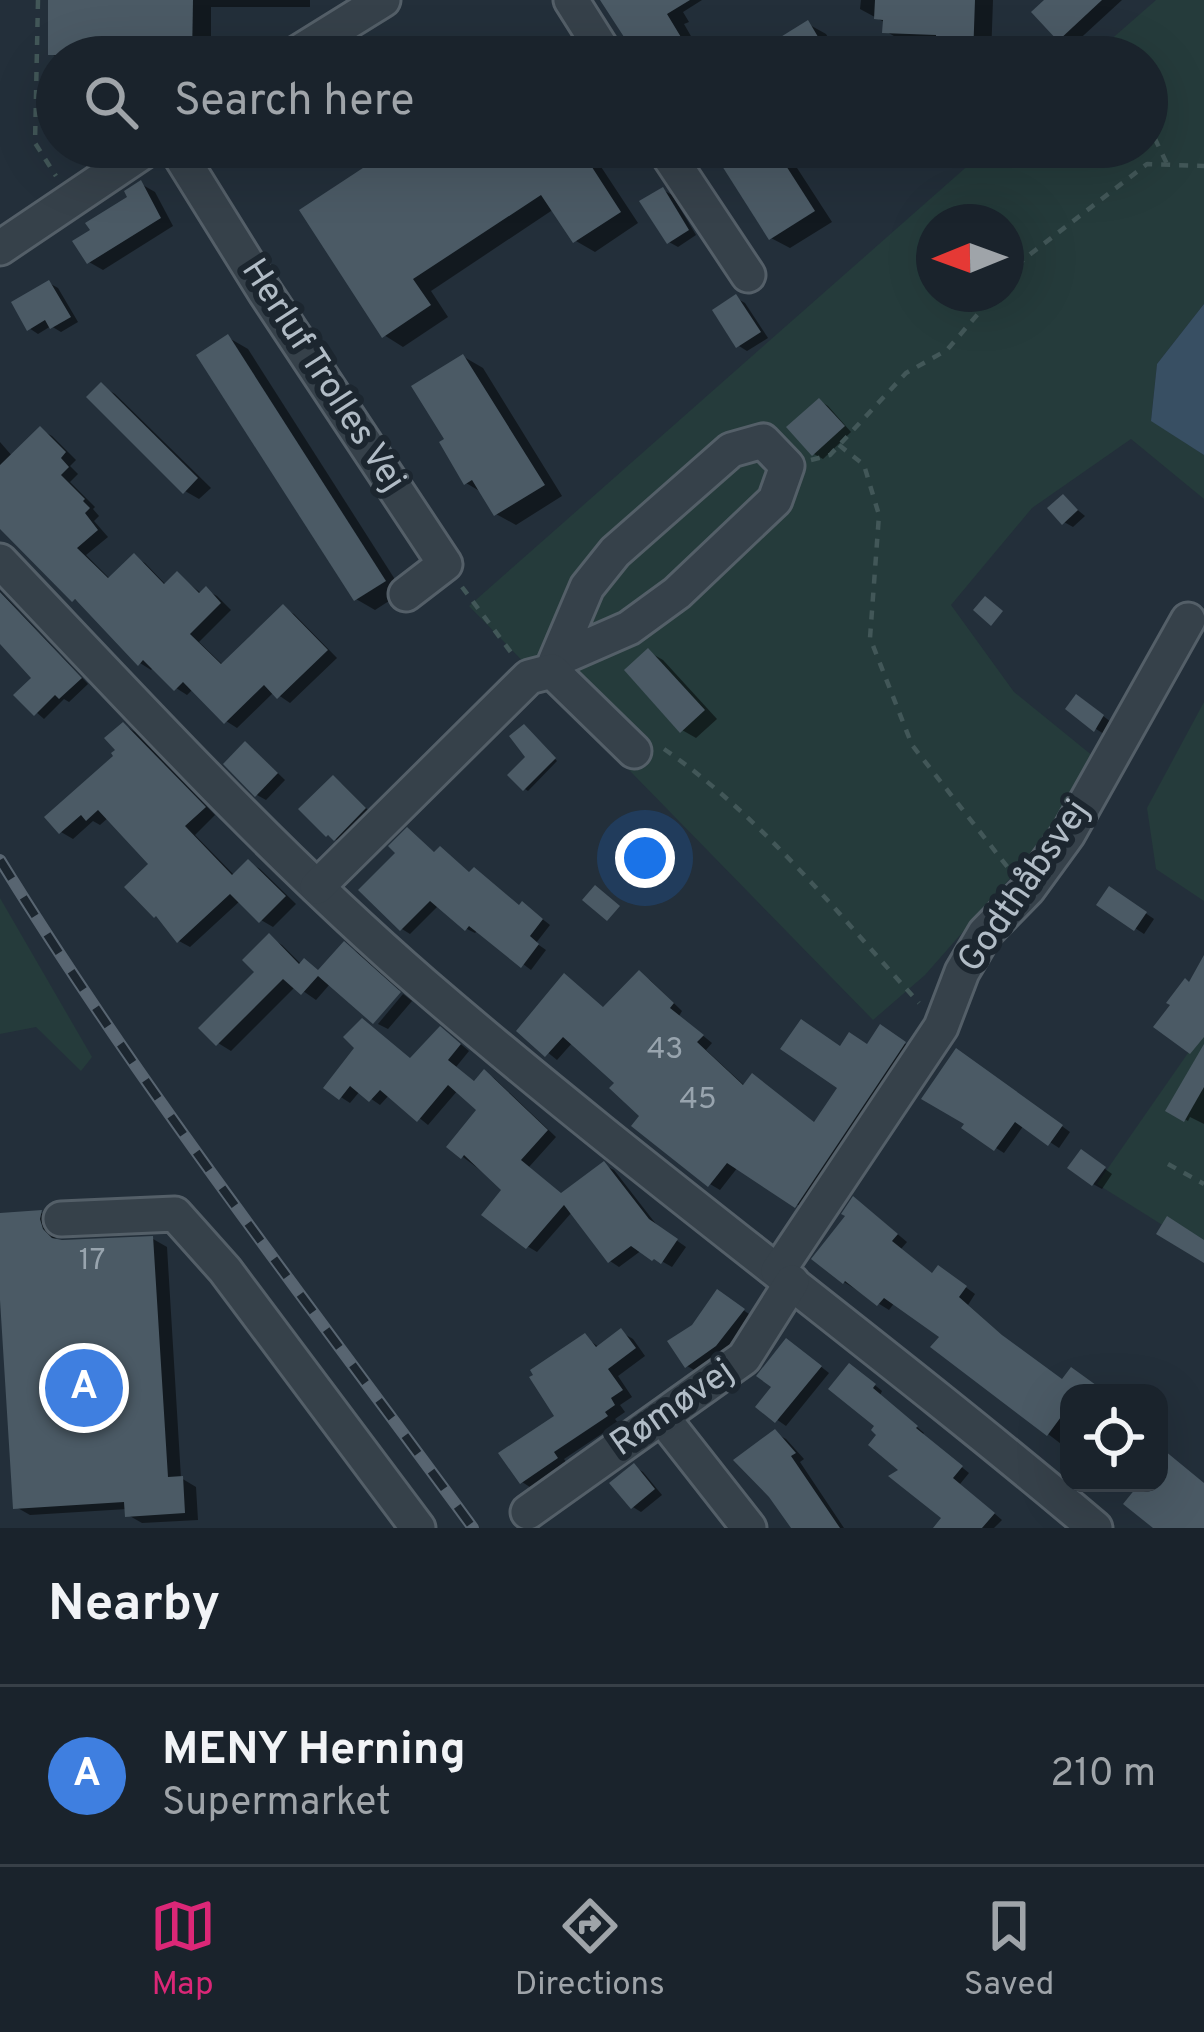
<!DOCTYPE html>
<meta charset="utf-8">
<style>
:root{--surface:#1a232c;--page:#232b34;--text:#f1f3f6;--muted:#9fa4a9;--line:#384048;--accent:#db2777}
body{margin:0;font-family:Overpass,sans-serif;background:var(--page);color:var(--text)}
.controls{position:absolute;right:36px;bottom:36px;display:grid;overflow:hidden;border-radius:24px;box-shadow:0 12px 48px #0002}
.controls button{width:108px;height:108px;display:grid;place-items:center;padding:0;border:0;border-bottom:3px solid var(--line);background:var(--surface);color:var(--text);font:60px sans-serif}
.compass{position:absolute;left:916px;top:204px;width:108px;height:108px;border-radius:50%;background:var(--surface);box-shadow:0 12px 48px #0002;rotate:269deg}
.you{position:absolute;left:645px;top:858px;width:42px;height:42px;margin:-30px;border:9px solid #fff;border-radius:50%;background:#1a73e8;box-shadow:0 0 0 18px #1a73e833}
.badge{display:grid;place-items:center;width:78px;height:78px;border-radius:50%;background:var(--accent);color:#fff;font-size:39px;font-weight:700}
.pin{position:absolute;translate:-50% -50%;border:6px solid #fff;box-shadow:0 3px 12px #0006}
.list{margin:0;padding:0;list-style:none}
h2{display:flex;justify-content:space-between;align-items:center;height:156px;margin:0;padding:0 48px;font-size:51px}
h2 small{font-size:39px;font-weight:400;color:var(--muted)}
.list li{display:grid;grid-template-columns:78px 1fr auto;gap:36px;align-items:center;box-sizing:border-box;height:180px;padding:0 48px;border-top:3px solid var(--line)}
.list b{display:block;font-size:45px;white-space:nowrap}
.list p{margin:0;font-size:39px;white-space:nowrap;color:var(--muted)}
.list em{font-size:39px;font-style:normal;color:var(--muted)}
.icon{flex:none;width:66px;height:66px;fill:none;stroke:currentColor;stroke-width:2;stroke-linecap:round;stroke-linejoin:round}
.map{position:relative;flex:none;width:1204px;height:1528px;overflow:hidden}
.search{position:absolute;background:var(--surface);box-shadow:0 12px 48px #0002;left:36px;right:36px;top:36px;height:132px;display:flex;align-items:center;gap:30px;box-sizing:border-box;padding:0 42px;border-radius:66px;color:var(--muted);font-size:45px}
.sheet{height:336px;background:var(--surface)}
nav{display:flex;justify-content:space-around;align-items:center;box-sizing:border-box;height:168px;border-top:3px solid var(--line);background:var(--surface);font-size:33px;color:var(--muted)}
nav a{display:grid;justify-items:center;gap:6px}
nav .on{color:var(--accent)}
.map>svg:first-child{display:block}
</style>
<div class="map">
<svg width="1204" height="1528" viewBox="0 0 1204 1528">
<rect width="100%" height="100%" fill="#232f3a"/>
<g fill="#253b3b" fill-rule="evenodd">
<path d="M1156,0H1204V304L1157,364L1151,420L1204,455V499L1131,439L1032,508L951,605L1014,692L1099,761L1070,810L925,975L873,1020L469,606L989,147H1147V57H1091ZM934,222H1006V294H934Z"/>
<polygon points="1204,702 1204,901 1156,869 1147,808"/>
<polygon points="0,898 92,1057 81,1071 36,1027 0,1034"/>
<polygon points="1204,1030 1204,1251 1097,1184"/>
</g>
<polygon fill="#384f63" points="1204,304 1204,455 1151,421 1157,364"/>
<g fill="#0007">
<polygon points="51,0 310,0 310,7 211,7 211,57 57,57 51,54"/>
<polygon points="604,0 702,0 683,12 689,22 684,24 703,57 639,57"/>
<polygon points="861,0 993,0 991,57 939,57 939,43 903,41 885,31 886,23 860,9"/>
<polygon points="1049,0 1122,0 1072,46 1059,38"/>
<polygon points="808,24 826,34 837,52 846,57 794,57"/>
<polygon points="361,147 588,147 638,223 595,252 576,241 554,209 431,291 448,317 403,347 384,335 373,165"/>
<polygon points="714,147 799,147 788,154 832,222 790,248 771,238"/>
<polygon points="141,184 155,192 173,226 103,270 89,262"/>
<polygon points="663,190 672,195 696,235 678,247 669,242"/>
<polygon points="49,283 58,288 78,322 61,332 51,326 38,334 29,328"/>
<polygon points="736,298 745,303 768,338 747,351 739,346"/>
<polygon points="229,338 248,349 403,592 375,610 356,599"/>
<polygon points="464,357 483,368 562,496 516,525 496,514 483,493 466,483 448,440"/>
<polygon points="101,386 115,394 211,488 199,499 185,491"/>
<polygon points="820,401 828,406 851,432 823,459 814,454"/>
<polygon points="41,430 52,436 76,460 70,466 78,474 70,482 95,507 93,509 99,516 94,521 108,537 86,555 110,579 134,557 145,563 167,586 178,575 202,594 206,590 217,596 231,610 199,642 223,665 283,608 294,614 337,658 290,703 274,692 237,728 226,721 194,688 187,695 176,688 154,667 151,670 140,663 86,606 74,599 0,524 0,442 13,457"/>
<polygon points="1063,498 1085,516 1073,527 1064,522"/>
<polygon points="0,591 88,684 69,702 64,699 44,719 17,695 35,678 0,638"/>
<polygon points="649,652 663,660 717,719 696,738 682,730"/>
<polygon points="1086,703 1111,722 1104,734 1096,729"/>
<polygon points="124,725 135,732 215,815 195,835 235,876 248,862 260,869 296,904 273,927 261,920 241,900 190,947 179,941 153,864 109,817 100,825 93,821 73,839 61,832 48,818 118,757"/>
<polygon points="528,730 557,761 528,791 525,789 529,757"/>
<polygon points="254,750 285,780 266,800 257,795 227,764"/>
<polygon points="333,779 342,784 373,815 344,844 328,835"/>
<polygon points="408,831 436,854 520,907 531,910 550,925 536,943 546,950 531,970 478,930 475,933 467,929 439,905 410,934 402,929 399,853"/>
<polygon points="1119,895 1154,919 1144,934 1100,905"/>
<polygon points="269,937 282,945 302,965 321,972 344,945 357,952 399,990 373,1020 330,984 316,1000 296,986 231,1051 218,1043 258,972"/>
<polygon points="639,974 650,980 682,1011 679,1016 712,1043 706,1050 746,1087 816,1125 841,1088 842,1049 868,1047 891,1034 914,1050 807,1211 738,1167 720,1190 710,1184 643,1116 618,1083 573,1042 557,1060 520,1030 605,1009"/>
<polygon points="403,994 412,1001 388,1029 378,1024"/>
<polygon points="450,1035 469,1051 456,1067 476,1083 485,1073 494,1078 556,1137 529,1167 563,1196 604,1165 614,1170 659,1228 686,1247 672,1267 642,1250 619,1267 610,1261 572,1212 537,1252 527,1246 505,1189 463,1157 480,1110 458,1090 428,1125 390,1094 380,1105 360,1091 350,1103 327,1088 412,1060"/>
<polygon points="966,1057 1070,1132 1059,1148 1024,1125 1004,1153 996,1148"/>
<polygon points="1204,1073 1204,1124 1190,1117 1188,1121 1169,1110"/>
<polygon points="1090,1158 1112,1174 1102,1189 1093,1184"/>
<polygon points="864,1206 907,1242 901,1249 934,1276 949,1275 975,1294 968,1305 1013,1345 1064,1382 1082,1377 1104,1393 1069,1393 1069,1450 934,1347 943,1336 895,1302 889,1310 844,1282"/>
<polygon points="41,1213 55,1221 53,1228 56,1240 153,1239 167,1247 181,1478 196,1487 198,1520 142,1523 128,1515 127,1509 30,1515 16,1507 0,1216"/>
<polygon points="718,1293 752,1316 725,1350 696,1371 687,1366 694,1327"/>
<polygon points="621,1332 633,1339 645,1356 618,1376 632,1397 620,1405 625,1412 615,1419 618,1423 564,1459 568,1465 533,1489 522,1482 559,1417 585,1337 600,1348"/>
<polygon points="796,1347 829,1373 786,1426 759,1407 775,1387"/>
<polygon points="859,1372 882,1391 880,1395 924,1433 922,1435 969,1473 960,1484 1002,1520 994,1528 937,1528 945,1518 903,1470 881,1434"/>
<polygon points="775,1433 786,1439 804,1459 800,1462 844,1528 795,1528 771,1495"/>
<polygon points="1159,1448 1204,1484 1204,1528 1159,1528 1127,1503 1135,1494 1118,1483 1159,1483"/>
<polygon points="634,1467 643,1472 662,1495 641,1512 633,1507"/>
</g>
<g fill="#4b5a65">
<polygon points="48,0 193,0 192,57 48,55"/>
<polygon points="600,0 690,0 667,14 693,57 637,57"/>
<polygon points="875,0 975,0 973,57 936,57 936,35 882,33 883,20 874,19"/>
<polygon points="1044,0 1102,0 1058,41 1031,12"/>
<polygon points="808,20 830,57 790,57 779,38"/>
<polygon points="358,147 579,147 621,212 573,243 541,195 413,279 431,305 382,338 299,210 369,164"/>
<polygon points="710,147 774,147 815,211 769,240"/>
<polygon points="141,180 161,218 87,264 72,241 90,230 85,223 127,197 124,191"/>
<polygon points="663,187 689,230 667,244 639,201"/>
<polygon points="49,280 71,317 50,329 45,320 27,331 11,302"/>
<polygon points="736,294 761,332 736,348 712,310"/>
<polygon points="228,334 386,581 354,601 196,355"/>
<polygon points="463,354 545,485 494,516 472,480 464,485 439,442 444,439 411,386"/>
<polygon points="101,382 198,478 183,494 86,397"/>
<polygon points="819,398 845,426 812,456 786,427"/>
<polygon points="40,426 66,452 61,458 69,467 61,475 85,499 83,501 90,508 85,513 98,530 77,548 108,578 134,553 164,584 177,571 199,593 206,586 221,603 190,634 221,664 283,604 328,650 277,699 264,685 224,724 183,682 174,691 143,660 138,666 75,599 72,602 0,529 0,465"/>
<polygon points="1063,494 1078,510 1062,525 1047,508"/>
<polygon points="0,592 82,678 59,699 55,695 34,716 13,695 31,678 0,644"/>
<polygon points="985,596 1003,611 991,626 973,610"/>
<polygon points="648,648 705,710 680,733 624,670"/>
<polygon points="1076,694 1104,715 1094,732 1065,709"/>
<polygon points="123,722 206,807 185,826 232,875 248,859 286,896 259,923 230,894 177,943 156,916 154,918 124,887 148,864 98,810 86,821 81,815 59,834 44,817 113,756 111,753 115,750 104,738"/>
<polygon points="524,724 556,758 523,791 507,775 525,757 509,736"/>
<polygon points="245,741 278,773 255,797 223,764"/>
<polygon points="333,775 366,808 334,841 328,835 326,837 298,809"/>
<polygon points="407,827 434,852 440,846 469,872 474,867 519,905 522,901 543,919 530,936 539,944 521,968 469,926 465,931 430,901 400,931 358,890 395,853 388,846"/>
<polygon points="595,885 620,906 607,921 582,900"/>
<polygon points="1109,886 1147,912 1134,931 1096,905"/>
<polygon points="269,933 299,964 304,958 318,970 344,941 401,992 373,1024 318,976 301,995 283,979 216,1046 198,1028 254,972 242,960"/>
<polygon points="1204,955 1204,1037 1190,1054 1153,1027 1170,1005 1166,1003 1185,978 1189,982"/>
<polygon points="639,970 674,1003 670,1008 704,1035 697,1042 743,1085 752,1073 814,1122 837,1088 780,1049 801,1019 840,1046 849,1032 867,1044 880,1024 906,1042 795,1208 727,1163 708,1187 631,1126 639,1116 609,1088 614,1083 563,1037 545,1057 516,1031 564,973 603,1007"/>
<polygon points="362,1018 410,1058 440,1026 461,1044 448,1060 474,1081 484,1069 548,1130 521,1160 561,1193 604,1161 649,1219 678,1239 661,1264 654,1259 652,1261 631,1246 608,1263 564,1205 526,1249 481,1215 501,1190 464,1155 461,1159 446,1147 476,1110 448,1085 417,1122 380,1090 369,1102 350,1086 339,1100 323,1088 354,1048 343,1037"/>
<polygon points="1204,1044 1204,1087 1184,1122 1165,1111"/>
<polygon points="956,1048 1063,1125 1048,1146 1015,1122 994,1151 961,1128 964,1124 921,1099"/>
<polygon points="1081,1149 1106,1167 1092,1186 1067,1168"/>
<polygon points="853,1196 898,1234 892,1241 932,1273 938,1265 967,1286 959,1297 1002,1335 1062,1379 1071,1367 1107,1393 1069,1393 1069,1406 1047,1436 930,1347 939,1337 884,1298 877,1306 845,1281 843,1284 811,1259 845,1216 841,1214"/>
<polygon points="42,1210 40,1219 43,1229 52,1238 62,1240 153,1236 168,1477 183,1476 185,1513 125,1517 124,1502 13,1509 0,1300 0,1213"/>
<polygon points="1167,1216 1204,1240 1204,1263 1156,1234"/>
<polygon points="717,1289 745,1309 716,1346 685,1368 667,1341 692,1325"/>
<polygon points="621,1328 636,1348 608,1369 623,1390 611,1398 615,1405 605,1412 608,1416 554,1452 558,1458 520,1484 498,1453 554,1416 529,1377 533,1375 530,1370 585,1333 596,1347"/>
<polygon points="786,1338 822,1366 775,1423 755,1407 771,1387 756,1376"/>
<polygon points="849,1363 876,1384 873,1388 918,1426 916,1428 963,1466 953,1478 995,1513 982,1528 933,1528 941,1518 888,1476 898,1470 868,1445 876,1435 871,1430 874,1426 828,1389"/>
<polygon points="775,1429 796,1453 791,1456 840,1528 791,1528 769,1497 733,1460"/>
<polygon points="1159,1446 1204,1483 1204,1528 1153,1528 1123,1504 1140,1483 1159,1483"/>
<polygon points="634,1463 655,1489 631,1509 609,1483"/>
</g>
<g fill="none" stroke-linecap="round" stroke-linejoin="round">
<defs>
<g id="minor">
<polyline points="571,0 607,57"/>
<polyline points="291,57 383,0"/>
<polyline points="175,147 265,292 445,564 406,594"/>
<polyline points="663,147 748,275"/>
<polyline points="0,248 150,147"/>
<path d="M0,561C137,705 273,854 424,985C642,1173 875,1342 1095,1528"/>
<polyline points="552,671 556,660 587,587 615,552 731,450 763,441 787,466 775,500 677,593 629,628 556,660"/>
<polyline points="317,887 529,677 552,671 634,751"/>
<polyline points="61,1219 175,1214 225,1270 418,1528"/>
<polyline points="778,1271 941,1027 962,972 985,933 1028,889 1068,834 1188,620"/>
<polyline points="662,1417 749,1528"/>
<polyline points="528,1512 744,1358 792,1282"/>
</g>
</defs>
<use href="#minor" stroke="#545f68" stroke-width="39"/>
<g stroke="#425758" stroke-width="4.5" stroke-dasharray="9 9" stroke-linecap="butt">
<polyline points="38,0 35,143 56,176"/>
<polyline points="1147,122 1167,164"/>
<polyline points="1006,281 1024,259 1147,164 1204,166"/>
<polyline points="839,445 864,465 879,515 870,638 912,745 1009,869"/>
<polyline points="811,460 830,455 906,373 947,350 995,294"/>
<polyline points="462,587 513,655"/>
<path d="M664,749C761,816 840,916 919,1003"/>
<polyline points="1168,1164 1204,1184"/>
</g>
<use href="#minor" stroke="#36414a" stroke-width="33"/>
<defs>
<path id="rail" d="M0,860C143,1092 312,1308 473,1528"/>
</defs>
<use href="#rail" stroke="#586571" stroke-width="12"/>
<use href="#rail" stroke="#1c262f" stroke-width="8" stroke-dasharray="22" stroke-linecap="butt"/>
</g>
<g text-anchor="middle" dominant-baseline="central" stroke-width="12" stroke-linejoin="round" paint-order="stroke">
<g font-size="30" fill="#98a4ae">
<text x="665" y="1050">43</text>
<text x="698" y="1100">45</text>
<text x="92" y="1261">17</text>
</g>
<g font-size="36" fill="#b1bcc6" stroke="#1c262f">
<text transform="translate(322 376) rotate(57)">Herluf Trolles Vej</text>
<text transform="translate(1025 887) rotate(-55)">Godthåbsvej</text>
<text transform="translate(673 1409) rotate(-35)">Rømøvej</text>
</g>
</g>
</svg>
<div class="controls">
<button><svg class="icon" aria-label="locate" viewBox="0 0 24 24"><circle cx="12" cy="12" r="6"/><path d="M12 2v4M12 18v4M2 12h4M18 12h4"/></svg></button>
</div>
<svg class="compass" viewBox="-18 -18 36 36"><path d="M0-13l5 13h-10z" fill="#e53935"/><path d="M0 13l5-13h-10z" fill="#9fa4a9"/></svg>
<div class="you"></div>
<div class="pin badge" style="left:84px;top:1388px;background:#3f7fe0">A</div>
<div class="search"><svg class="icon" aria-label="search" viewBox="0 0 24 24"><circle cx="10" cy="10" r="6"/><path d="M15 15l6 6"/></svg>Search here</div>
</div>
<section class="sheet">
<h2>Nearby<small></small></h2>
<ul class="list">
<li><span class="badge" style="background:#3f7fe0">A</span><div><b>MENY Herning</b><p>Supermarket</p></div><em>210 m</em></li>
</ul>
</section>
<nav>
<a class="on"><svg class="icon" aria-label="map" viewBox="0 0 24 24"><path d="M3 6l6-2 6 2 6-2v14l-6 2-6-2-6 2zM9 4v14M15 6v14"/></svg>Map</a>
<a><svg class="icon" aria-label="directions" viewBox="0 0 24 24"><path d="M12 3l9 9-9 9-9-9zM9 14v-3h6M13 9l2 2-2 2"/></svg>Directions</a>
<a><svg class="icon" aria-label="saved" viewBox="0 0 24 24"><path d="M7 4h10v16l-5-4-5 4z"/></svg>Saved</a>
</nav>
